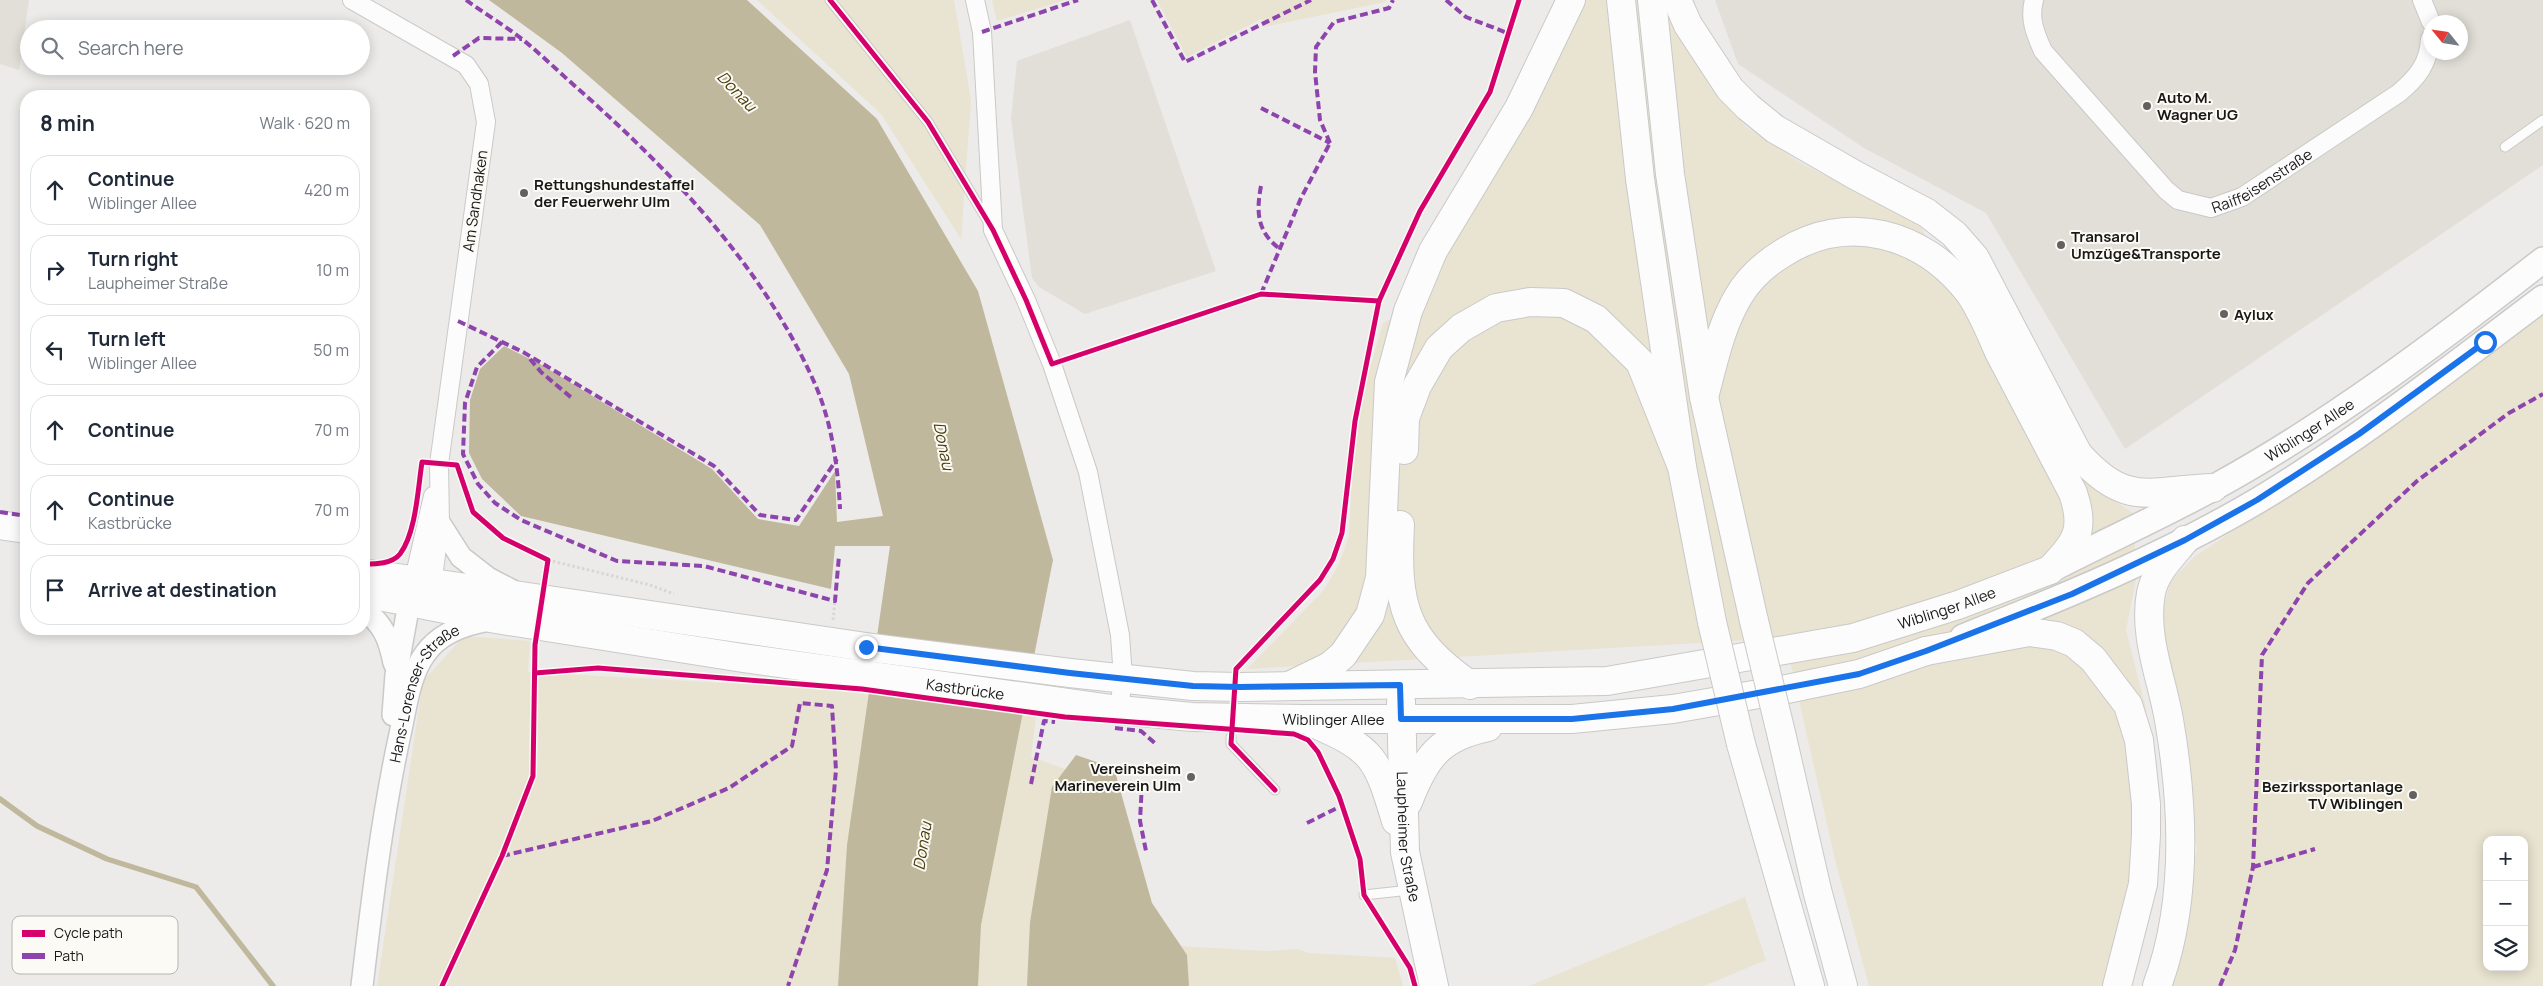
<!DOCTYPE html>
<meta charset="utf-8">
<style>
:root{--surface:#fff;--page:#f6f6f7;--text:#1f2937;--muted:#747a83;--line:#e0e1e3}
body{margin:0;font-family:Manrope,sans-serif;background:var(--page);color:var(--text)}
.controls{position:absolute;right:15px;bottom:15px;display:grid;overflow:hidden;border-radius:10px;box-shadow:0 2px 12px #0003}
.controls button{width:45px;height:45px;display:grid;place-items:center;padding:0;border:0;border-bottom:1px solid var(--line);background:var(--surface);color:var(--text);font:25px sans-serif}
.compass{position:absolute;left:2423px;top:15px;width:45px;height:45px;border-radius:50%;background:var(--surface);box-shadow:0 2px 12px #0003;rotate:300deg}
.stop{position:absolute;width:15px;height:15px;margin:-11px;border:4px solid #1a73e8;border-radius:50%;background:#fff}
.stop.end{background:#1a73e8;border-color:#fff;box-shadow:0 1px 5px #0008}
.list{margin:0;padding:0;list-style:none}
h2{display:flex;justify-content:space-between;align-items:center;height:65px;margin:0;padding:0 20px;font-size:21px}
h2 small{font-size:16px;font-weight:400;color:var(--muted)}
.list li{display:grid;grid-template-columns:32px 1fr auto;gap:15px;align-items:center;box-sizing:border-box;height:70px;margin:0 10px 10px;padding:0 10px;border:1px solid var(--line);border-radius:20px}
.list b{display:block;font-size:19px;white-space:nowrap}
.list p{margin:0;font-size:16px;white-space:nowrap;color:var(--muted)}
.list em{font-size:16px;font-style:normal;color:var(--muted)}
.icon{flex:none;width:28px;height:28px;fill:none;stroke:currentColor;stroke-width:2;stroke-linecap:round;stroke-linejoin:round}
.map{position:relative;flex:none;width:2543px;height:986px;overflow:hidden}
.search{position:absolute;background:var(--surface);box-shadow:0 2px 12px #0003;left:20px;top:20px;width:350px;height:55px;display:flex;align-items:center;gap:12px;box-sizing:border-box;padding:0 18px;border-radius:28px;color:var(--muted);font-size:19px}
.panel{position:absolute;background:var(--surface);box-shadow:0 2px 12px #0003;left:20px;top:90px;width:350px;height:545px;border-radius:20px}
.map>svg:first-child{display:block}
</style>
<div class="map">
<svg width="2543" height="986" viewBox="0 0 2543 986">
<rect width="100%" height="100%" fill="#ecebe9"/>
<g fill="#e1dfd7" fill-rule="evenodd">
<polygon points="0,0 29,0 19,70 0,64"/>
<path d="M1715,0H2543V165L2125,449L1986,213L1864,148L1738,64ZM2430,22H2460V52H2430Z"/>
<polygon points="1130,20 1216,271 1085,314 1039,287 1032,278 1011,119 1017,61"/>
</g>
<g fill="#e9e3d1" fill-rule="evenodd">
<polygon points="757,0 954,0 971,100 961,239 881,114"/>
<polygon points="992,0 1065,0 997,21"/>
<polygon points="1157,0 1387,0 1385,2 1264,27 1261,19 1187,57"/>
<polygon points="1579,0 1644,0 1671,22 1685,46 1745,126 1802,164 1918,222 2039,453 2132,512 2137,574 2126,630 2146,709 2160,852 2130,986 1869,986 1836,864 1785,638 1247,669 1324,590 1339,564 1349,536 1355,420 1383,323 1425,302 1466,214"/>
<path d="M2543,312V986H2165L2197,849L2160,642L2164,604L2171,581L2194,557L2370,440ZM2487,840H2524V967H2487Z"/>
<polygon points="464,636 530,641 528,672 815,688 1036,716 1031,757 1119,788 1162,945 1267,951 1298,949 1309,953 1395,958 1403,986 377,986 423,681"/>
<polygon points="1745,897 1766,960 1704,986 1529,986"/>
</g>
<g fill="#c0b89c">
<polygon points="489,0 747,0 877,119 978,291 1053,560 981,925 978,986 838,986 847,845 890,546 835,546 831,589 521,516 482,479 469,453 470,400 480,369 504,346 540,364 712,469 758,519 799,526 835,471 837,522 883,516 849,374 760,225 562,53"/>
<polygon points="1076,755 1114,768 1152,903 1187,955 1189,986 1027,986 1030,922 1052,787"/>
</g>
<g fill="none" stroke-linecap="round" stroke-linejoin="round">
<polyline stroke="#c0b89c" stroke-width="5.5" points="0,799 37,826 107,859 196,887 273,986"/>
<defs>
<g id="service">
<polyline points="830,0 928,122 989,223"/>
<polyline points="2505,147 2543,120"/>
<polyline points="1231,737 1231,744 1275,790"/>
<polyline points="1364,895 1410,890"/>
</g>
<g id="minor">
<polyline points="352,0 466,65 479,84 486,122 439,464 440,524 431,593"/>
<polyline points="975,0 982,32 993,230 1026,300 1052,364 1088,472 1120,635 1123,678 1119,710"/>
<path id="s1" d="M2034,0C2029,19 2035,33 2043,51L2166,190L2178,200L2211,208L2242,197L2399,93C2417,78 2429,63 2430,39"/>
<polyline points="2422,0 2431,22"/>
<polyline points="414,579 433,496"/>
</g>
<g id="tertiary">
<polyline points="440,524 461,557 488,578 511,590"/>
<path d="M364,609C384,626 389,638 394,663"/>
<polyline points="393,715 396,675 412,587"/>
<path id="s2" d="M362,986C372,901 382,817 400,734C406,708 409,676 425,654C440,632 466,624 490,620"/>
</g>
<g id="secondary">
<path id="s3" d="M2050,570C2104,542 2160,517 2213,488C2330,424 2438,342 2543,260"/>
<path d="M1963,637C2064,597 2164,556 2257,501C2357,441 2450,368 2543,298"/>
</g>
<g id="primary">
<polyline points="0,525 26,529"/>
<path id="s4" d="M364,573L866,647L1070,673L1193,686L1240,687L1607,681L1853,638L1958,605L2050,570"/>
<path id="s5" d="M364,593L496,619L743,658L1119,710L1192,717L1304,719H1572L1673,709L1782,690L1859,674L1926,651"/>
<path id="s6" d="M1401,702L1405,852L1434,986"/>
<path d="M1313,723C1374,749 1377,758 1396,821"/>
<path d="M1408,802C1425,758 1439,737 1488,727"/>
</g>
<g id="trunk">
<polyline points="1621,0 1640,179 1682,467 1712,622"/>
<polyline points="1652,0 1670,174 1704,397 1754,621"/>
<path d="M1677,0L1688,25L1730,89L1748,107L1775,129L1855,175L1927,213L1954,234L1975,258L2078,454C2127,509 2149,490 2213,488"/>
<path d="M1704,397C1713,364 1720,328 1738,297C1749,278 1765,264 1783,253C1847,212 1922,233 1968,291C1981,308 1990,332 1999,352C2024,399 2048,446 2073,493C2086,531 2076,542 2050,570"/>
<polyline points="1404,450 1405,418 1417,386 1439,348 1461,328 1496,308 1530,302 1564,303 1596,319 1640,362 1682,467"/>
<path d="M1400,525C1396,605 1403,638 1470,685"/>
<polyline points="1926,651 2029,632 2057,636 2074,643 2093,659 2128,705 2139,740 2146,804 2146,835 2143,884 2117,986"/>
<polyline points="1291,685 1330,666 1343,655 1370,615 1380,578 1389,382 1408,311 1433,251 1519,108 1571,0"/>
<polyline points="1782,737 1817,890 1843,986"/>
<polyline points="1741,744 1810,986"/>
<path d="M2157,986C2188,903 2184,807 2169,720C2162,679 2143,636 2151,593C2155,572 2172,556 2185,540"/>
</g>
</defs>
<use href="#service" stroke="#cac9c8" stroke-width="11"/>
<use href="#minor" stroke="#cac9c8" stroke-width="20"/>
<use href="#tertiary" stroke="#cac9c8" stroke-width="24"/>
<use href="#secondary" stroke="#cac9c8" stroke-width="28"/>
<use href="#primary" stroke="#cac9c8" stroke-width="30"/>
<use href="#trunk" stroke="#cac9c8" stroke-width="30"/>
<g stroke="#d7d7d5" stroke-width="3" stroke-dasharray="2.5 2.5" stroke-linecap="butt">
<polyline points="548,560 650,585 674,594"/>
<polyline points="833,620 835,601"/>
</g>
<use href="#service" stroke="#fcfcfc" stroke-width="9"/>
<use href="#minor" stroke="#fcfcfc" stroke-width="18"/>
<use href="#tertiary" stroke="#fcfcfc" stroke-width="21"/>
<use href="#secondary" stroke="#fcfcfc" stroke-width="25"/>
<use href="#primary" stroke="#fcfcfc" stroke-width="28"/>
<use href="#trunk" stroke="#fcfcfc" stroke-width="28"/>
<defs>
<g id="trunk-bridge">
<polyline points="1754,621 1782,737"/>
<polyline points="1712,622 1741,744"/>
</g>
</defs>
<use href="#trunk-bridge" stroke="#cac9c8" stroke-width="30" stroke-linecap="butt"/>
<use href="#trunk-bridge" stroke="#fcfcfc" stroke-width="28"/>
<g stroke="#8e44ad" stroke-width="4" stroke-dasharray="8 4" stroke-linecap="butt">
<path d="M466,0C484,13 504,25 522,39C543,56 563,76 584,94C677,177 764,269 815,384C832,423 838,467 840,509"/>
<polyline points="1152,0 1185,62 1311,0"/>
<polyline points="1446,0 1466,17 1510,34"/>
<polyline points="982,32 1078,0"/>
<polyline points="453,56 479,38 522,39"/>
<polyline points="1261,108 1330,143"/>
<polyline points="1330,143 1320,120 1315,72 1316,47 1334,22 1389,8 1393,0"/>
<path d="M1261,186C1256,212 1257,232 1280,249"/>
<polyline points="1261,294 1301,198 1330,143"/>
<polyline points="458,321 523,352 714,466 760,515 796,520 837,459"/>
<polyline points="502,342 477,367 465,403 463,454 478,484 495,503 521,520 617,561 704,566 835,601 839,556"/>
<polyline points="530,359 541,372 573,399"/>
<polyline points="0,512 26,516"/>
<polyline points="1115,728 1141,731 1156,744"/>
<polyline points="1142,783 1140,821 1146,851"/>
<polyline points="1031,784 1044,721 1055,722"/>
<polyline points="1307,823 1341,806"/>
<polyline points="502,856 652,821 729,788 792,746 800,703 832,706 836,770 827,870 788,986"/>
<polyline points="2253,867 2315,849"/>
<polyline points="2220,986 2235,950 2253,867 2262,655 2308,583 2417,481 2509,413 2543,394"/>
</g>
<defs>
<g id="cycleway">
<polyline points="830,0 928,122 993,230 1026,300 1052,364 1261,294 1379,301"/>
<path d="M364,564C376,564 392,564 400,554C416,533 418,488 422,462L457,465L473,512L503,538L548,560L535,645L533,776L502,856L442,986"/>
<polyline points="535,673 598,668 862,689 1065,717 1294,734 1308,740 1318,752 1339,796 1360,859 1364,895 1410,968 1415,986"/>
<polyline points="1275,790 1231,744 1236,669 1320,580 1333,559 1342,533 1355,421 1379,301 1420,211 1490,92 1519,0"/>
</g>
</defs>
<use href="#cycleway" stroke="#fbfaf5" stroke-width="8"/>
<use href="#cycleway" stroke="#d6006c" stroke-width="5"/>
</g>
<g fill="none" stroke-linecap="round" stroke-linejoin="round">
<polyline stroke="#1a73e8" stroke-width="6" points="866,647 1070,673 1193,686 1240,687 1400,685 1401,719 1572,719 1673,709 1859,674 1926,651 2072,594 2185,540 2257,500 2359,434 2485,342"/>
</g>
<g fill="#636260" stroke="#fbfaf5" stroke-width="2">
<circle cx="2147" cy="106" r="5"/>
<circle cx="524" cy="193" r="5"/>
<circle cx="2061" cy="245" r="5"/>
<circle cx="2224" cy="314" r="5"/>
<circle cx="1191" cy="777" r="5"/>
<circle cx="2413" cy="795" r="5"/>
</g>
<g text-anchor="middle" dominant-baseline="central" stroke-width="4" stroke-linejoin="round" paint-order="stroke">
<g font-size="15" font-weight="bold" fill="#191817" stroke="#fbfaf5" text-anchor="start">
<text x="2157" y="97">Auto M.<tspan x="2157" dy="17">Wagner UG</tspan></text>
<text x="534" y="184">Rettungshundestaffel<tspan x="534" dy="17">der Feuerwehr Ulm</tspan></text>
<text x="2071" y="236">Transarol<tspan x="2071" dy="17">Umzüge&amp;Transporte</tspan></text>
<text x="2234" y="314">Aylux</text>
<text x="1181" y="768" text-anchor="end">Vereinsheim<tspan x="1181" dy="17">Marineverein Ulm</tspan></text>
<text x="2403" y="786" text-anchor="end">Bezirkssportanlage<tspan x="2403" dy="17">TV Wiblingen</tspan></text>
</g>
<g font-size="15" fill="#191817" stroke="#fbfaf5">
<text stroke="none"><textPath href="#s1" startOffset="346">Raiffeisenstraße</textPath></text>
<text transform="translate(475 201) rotate(-82)">Am Sandhaken</text>
<text stroke="none"><textPath href="#s3" startOffset="295">Wiblinger Allee</textPath></text>
<text stroke="none"><textPath href="#s4" startOffset="1599">Wiblinger Allee</textPath></text>
<text stroke="none"><textPath href="#s5" startOffset="609">Kastbrücke</textPath></text>
<text stroke="none"><textPath href="#s2" startOffset="304">Hans-Lorenser-Straße</textPath></text>
<text stroke="none"><textPath href="#s5" startOffset="979">Wiblinger Allee</textPath></text>
<text stroke="none"><textPath href="#s6" startOffset="135">Laupheimer Straße</textPath></text>
</g>
<g font-size="16" font-style="italic" fill="#4b3e0c" stroke="#fbfaf5">
<text transform="translate(737 91) rotate(46)">Donau</text>
<text transform="translate(944 446) rotate(79)">Donau</text>
<text transform="translate(922 846) rotate(-81)">Donau</text>
</g>
</g>
<rect x="12" y="916" width="166" height="58" rx="8" fill="#fbfaf5" stroke="#b7b6b2" stroke-width="1"/>
<rect x="22" y="930" width="23" height="7" fill="#d6006c"/>
<rect x="22" y="953" width="23" height="6" fill="#8e44ad"/>
<g font-size="14" fill="#191817">
<text x="54" y="938">Cycle path</text>
<text x="54" y="961">Path</text>
</g>
</svg>
<div class="controls">
<button>+</button>
<button>−</button>
<button><svg class="icon" aria-label="layers" viewBox="0 0 24 24"><path d="M12 4l9 5-9 5-9-5zM3 14l9 5 9-5"/></svg></button>
</div>
<svg class="compass" viewBox="-18 -18 36 36"><path d="M0-13l5 13h-10z" fill="#e53935"/><path d="M0 13l5-13h-10z" fill="#747a83"/></svg>
<div class="stop" style="left:2485px;top:342px"></div>
<div class="stop end" style="left:866px;top:647px"></div>
<div class="search"><svg class="icon" aria-label="search" viewBox="0 0 24 24"><circle cx="10" cy="10" r="6"/><path d="M15 15l6 6"/></svg>Search here</div>
<section class="panel">
<h2>8 min<small>Walk · 620 m</small></h2>
<ul class="list">
<li><svg class="icon" aria-label="ahead" viewBox="0 0 24 24"><path d="M12 20V5M6 11l6-6 6 6"/></svg><div><b>Continue</b><p>Wiblinger Allee</p></div><em>420 m</em></li>
<li><svg class="icon" aria-label="right" viewBox="0 0 24 24"><path d="M7 20v-9h11M14 6l5 5-5 5"/></svg><div><b>Turn right</b><p>Laupheimer Straße</p></div><em>10 m</em></li>
<li><svg class="icon" aria-label="left" viewBox="0 0 24 24"><path d="M17 20v-9H6M10 6l-5 5 5 5"/></svg><div><b>Turn left</b><p>Wiblinger Allee</p></div><em>50 m</em></li>
<li><svg class="icon" aria-label="ahead" viewBox="0 0 24 24"><path d="M12 20V5M6 11l6-6 6 6"/></svg><div><b>Continue</b></div><em>70 m</em></li>
<li><svg class="icon" aria-label="ahead" viewBox="0 0 24 24"><path d="M12 20V5M6 11l6-6 6 6"/></svg><div><b>Continue</b><p>Kastbrücke</p></div><em>70 m</em></li>
<li><svg class="icon" aria-label="arrive" viewBox="0 0 24 24"><path d="M6 21V4h12l-3 4 3 4H6"/></svg><div><b>Arrive at destination</b></div></li>
</ul>
</section>
</div>
